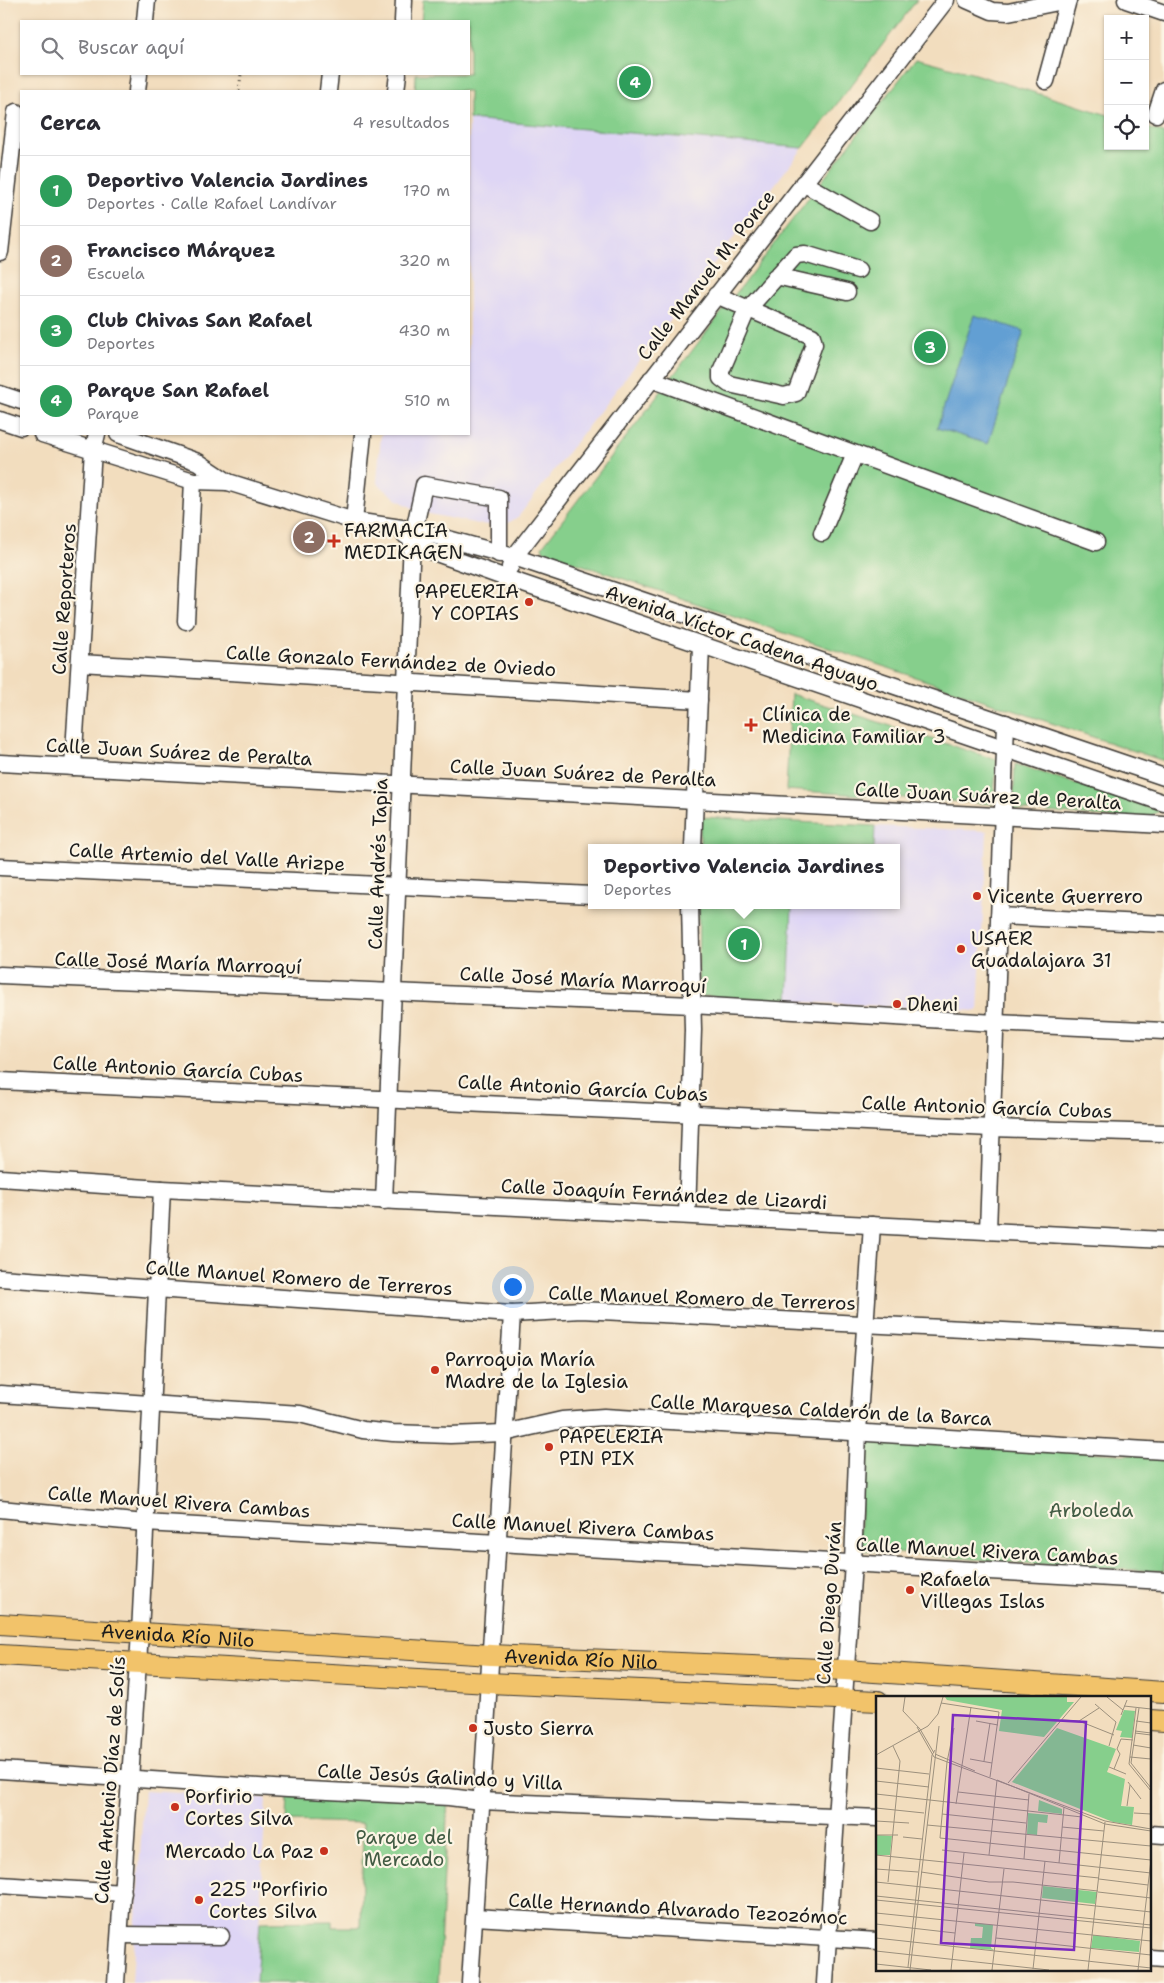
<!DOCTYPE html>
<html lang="es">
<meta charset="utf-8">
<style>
:root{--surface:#fff;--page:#f2f2f3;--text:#2b2b33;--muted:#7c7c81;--line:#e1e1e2;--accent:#c8321e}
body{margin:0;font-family:"Shantell Sans",sans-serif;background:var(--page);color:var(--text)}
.controls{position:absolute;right:15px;top:15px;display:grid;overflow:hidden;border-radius:0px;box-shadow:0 1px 4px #0004}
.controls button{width:45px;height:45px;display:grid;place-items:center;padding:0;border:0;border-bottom:1px solid var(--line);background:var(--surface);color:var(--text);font:25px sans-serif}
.you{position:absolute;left:512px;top:1286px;width:18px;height:18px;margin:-12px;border:4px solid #fff;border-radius:50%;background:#1a73e8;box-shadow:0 0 0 8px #1a73e833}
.badge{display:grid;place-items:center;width:32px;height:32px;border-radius:50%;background:var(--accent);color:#fff;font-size:16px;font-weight:700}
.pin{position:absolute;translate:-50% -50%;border:2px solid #fff;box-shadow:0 1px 5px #0006}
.popup{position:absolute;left:588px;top:844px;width:312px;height:65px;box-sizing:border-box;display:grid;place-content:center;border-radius:0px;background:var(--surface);filter:drop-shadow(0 1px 4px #0005);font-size:16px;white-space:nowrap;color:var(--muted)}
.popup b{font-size:19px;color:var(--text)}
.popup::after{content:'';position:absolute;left:50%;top:100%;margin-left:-10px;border:10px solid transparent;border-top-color:var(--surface)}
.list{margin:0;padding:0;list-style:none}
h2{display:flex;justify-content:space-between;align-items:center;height:65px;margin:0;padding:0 20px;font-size:21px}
h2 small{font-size:16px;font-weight:400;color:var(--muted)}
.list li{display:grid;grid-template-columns:32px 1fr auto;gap:15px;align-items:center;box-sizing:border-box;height:70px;padding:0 20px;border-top:1px solid var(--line)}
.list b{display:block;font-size:19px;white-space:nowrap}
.list p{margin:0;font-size:16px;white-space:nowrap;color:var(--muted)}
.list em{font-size:16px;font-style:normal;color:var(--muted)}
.icon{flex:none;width:28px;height:28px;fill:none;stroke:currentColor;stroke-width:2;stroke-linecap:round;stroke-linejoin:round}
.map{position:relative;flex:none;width:1164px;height:1983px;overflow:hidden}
.search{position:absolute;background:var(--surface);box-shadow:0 1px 4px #0004;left:20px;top:20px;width:450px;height:55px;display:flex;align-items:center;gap:12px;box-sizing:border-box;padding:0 18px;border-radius:0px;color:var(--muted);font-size:19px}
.panel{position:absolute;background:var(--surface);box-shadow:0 1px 4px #0004;left:20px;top:90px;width:450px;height:345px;border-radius:0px}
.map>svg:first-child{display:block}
</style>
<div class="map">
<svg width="1164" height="1983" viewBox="0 0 1164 1983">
<rect width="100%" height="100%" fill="#fcf5e5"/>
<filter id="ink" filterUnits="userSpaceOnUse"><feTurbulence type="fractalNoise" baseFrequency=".02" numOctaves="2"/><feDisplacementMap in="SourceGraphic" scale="10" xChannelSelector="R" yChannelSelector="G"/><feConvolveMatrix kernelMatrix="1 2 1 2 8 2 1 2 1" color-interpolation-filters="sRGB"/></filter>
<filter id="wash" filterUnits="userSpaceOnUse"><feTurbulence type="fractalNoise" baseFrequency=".0096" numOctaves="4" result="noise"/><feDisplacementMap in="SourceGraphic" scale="20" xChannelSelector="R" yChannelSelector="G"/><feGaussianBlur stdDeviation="1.12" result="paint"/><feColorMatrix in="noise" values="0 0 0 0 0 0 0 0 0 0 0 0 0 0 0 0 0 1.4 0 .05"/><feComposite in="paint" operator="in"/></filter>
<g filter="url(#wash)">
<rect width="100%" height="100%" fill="#f2ddbe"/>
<g fill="#ded5f5">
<polygon points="469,119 803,148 518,517 508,523 494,525 479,524 420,512 398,500 377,483 381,434 469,434"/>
<polygon points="875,826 987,831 978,1011 788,1001 792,905 896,905 896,848 874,848"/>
<polygon points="144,1791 266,1798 256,1983 132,1983"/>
</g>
<g fill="#86cf8c" stroke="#517654">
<polygon points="423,0 917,0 803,148 469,119 469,91 415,91 416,74 469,74 469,21 421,21"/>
<polygon points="916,58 971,73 1108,115 1108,146 1145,146 1145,127 1164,133 1164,761 544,552 542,547"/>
<polygon points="791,694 997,760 993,804 786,790"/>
<polygon points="1015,764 1161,811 1141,820 1013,809"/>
<polygon points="700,817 875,826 874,848 700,848"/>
<polygon points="699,905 792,905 788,1001 698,996"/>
<polygon points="863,1438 1164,1457 1164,1571 1086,1568 859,1550"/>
<polygon points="288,1792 448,1799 438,1983 256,1983 260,1922 333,1921 333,1927 361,1927 363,1823 287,1821"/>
</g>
<polygon fill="#629fd3" stroke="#3f5e78" points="974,315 1024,331 988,444 937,428"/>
</g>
<g filter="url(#ink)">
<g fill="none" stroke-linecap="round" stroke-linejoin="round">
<defs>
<g id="minor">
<polyline points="967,0 992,11 1008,12 1068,0"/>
<polyline points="1126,0 1164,13"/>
<polyline points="145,21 147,0"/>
<polyline points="403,21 404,0"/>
<polyline points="1046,81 1068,0"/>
<polyline points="137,91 139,74"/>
<polyline points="328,91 330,74"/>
<polyline points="396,91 398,74"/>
<polyline points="1156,114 1164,90"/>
<polyline points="803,183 870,221"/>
<polyline points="0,252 16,112"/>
<polyline points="776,276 847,292"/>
<polyline points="716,295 812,336 814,344 796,393 784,396 729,384 721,378 721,371 747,310 796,255 805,254 858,270"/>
<polyline points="651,379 1096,542"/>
<polyline points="0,394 21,401"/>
<polyline points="0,420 21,427"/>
<polyline points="42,434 193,481 228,482 354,521 415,530 514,557 1164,777"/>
<polyline points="118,434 198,462 228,482"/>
<polyline points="354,521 363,434"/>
<polyline points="822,533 855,454"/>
<polyline points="405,535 428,550 506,578 1164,803"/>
<polyline points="510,567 514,557 946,0"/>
<polyline points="186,621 193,481"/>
<polyline points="80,663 699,700"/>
<polyline points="0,763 1164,825"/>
<polyline points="73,767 93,450 97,434"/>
<polyline points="693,848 701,645"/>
<polyline points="0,867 592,895"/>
<polyline points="999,916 1164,924"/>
<polyline points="0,975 692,1005 995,1023 1164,1031"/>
<polyline points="0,1081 991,1128 1164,1133"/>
<polyline points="0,1178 162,1189 1164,1240"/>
<polyline points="384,1201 412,540 424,485 499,498 499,554"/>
<polyline points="687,1215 693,1030 690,905"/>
<polyline points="988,1231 1006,723"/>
<polyline points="0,1278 512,1314 581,1310 1164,1339"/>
<polyline points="0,1394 300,1414 363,1430 393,1433 450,1435 504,1433 562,1420 604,1417 1164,1451"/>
<polyline points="0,1509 145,1523 1164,1581"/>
<polyline points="0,1770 288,1789 449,1797 481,1801 878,1818"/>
<polyline points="1150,1834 1164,1835"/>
<polyline points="0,1885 123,1893"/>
<polyline points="475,1917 878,1941"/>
<polyline points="120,1935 221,1936"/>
<polyline points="1150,1958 1164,1959"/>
<polyline points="116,1983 140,1633 162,1189"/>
<polyline points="470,1983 512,1314"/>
<polyline points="825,1983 853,1563 858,1432 872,1225"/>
</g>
<g id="major">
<path id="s1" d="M0,1624L491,1655L845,1670L1164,1692"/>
<polyline points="0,1655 489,1683 878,1701"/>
<polyline points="1150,1720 1164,1721"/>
</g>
</defs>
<use href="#minor" stroke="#3c3934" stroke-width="19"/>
<use href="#major" stroke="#3c3934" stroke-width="22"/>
<polyline stroke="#3c3934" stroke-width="3" stroke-dasharray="1 4" stroke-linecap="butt" points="239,91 241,74"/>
<use href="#minor" stroke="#fff" stroke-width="16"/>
<use href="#major" stroke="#f2c36a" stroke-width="20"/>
</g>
</g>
<g fill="#c8321e" stroke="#fcf5e5" stroke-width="2">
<path d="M331.5 533.5h5v5h5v5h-5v5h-5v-5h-5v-5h5z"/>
<circle cx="529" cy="602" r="5"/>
<path d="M748.5 717.5h5v5h5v5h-5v5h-5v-5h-5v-5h5z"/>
<circle cx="977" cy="896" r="5"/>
<circle cx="961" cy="949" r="5"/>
<circle cx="897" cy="1004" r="5"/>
<circle cx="435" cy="1370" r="5"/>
<circle cx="549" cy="1447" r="5"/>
<circle cx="910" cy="1590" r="5"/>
<circle cx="473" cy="1728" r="5"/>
<circle cx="175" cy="1807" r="5"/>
<circle cx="324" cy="1851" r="5"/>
<circle cx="199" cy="1900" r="5"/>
</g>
<g text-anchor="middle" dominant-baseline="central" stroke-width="4.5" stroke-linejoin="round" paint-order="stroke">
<g font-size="19" fill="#1c1c1c" stroke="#fcf5e5">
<text transform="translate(706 275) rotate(-52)">Calle Manuel M. Ponce</text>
<text transform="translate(64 599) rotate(-86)">Calle Reporteros</text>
<text transform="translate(742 638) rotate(19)">Avenida Víctor Cadena Aguayo</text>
<text transform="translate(391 661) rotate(3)">Calle Gonzalo Fernández de Oviedo</text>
<text transform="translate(179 752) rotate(3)">Calle Juan Suárez de Peralta</text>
<text transform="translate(583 773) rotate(3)">Calle Juan Suárez de Peralta</text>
<text transform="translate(988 796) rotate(3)">Calle Juan Suárez de Peralta</text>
<text transform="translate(207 857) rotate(3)">Calle Artemio del Valle Arizpe</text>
<text transform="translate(378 864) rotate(-88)">Calle Andrés Tapia</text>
<text transform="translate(178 963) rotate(2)">Calle José María Marroquí</text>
<text transform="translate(583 980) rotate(3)">Calle José María Marroquí</text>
<text transform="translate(178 1069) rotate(3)">Calle Antonio García Cubas</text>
<text transform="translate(583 1088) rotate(3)">Calle Antonio García Cubas</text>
<text transform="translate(987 1107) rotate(2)">Calle Antonio García Cubas</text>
<text transform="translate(664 1194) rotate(3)">Calle Joaquín Fernández de Lizardi</text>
<text transform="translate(299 1278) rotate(4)">Calle Manuel Romero de Terreros</text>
<text transform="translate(702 1298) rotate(2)">Calle Manuel Romero de Terreros</text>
<text transform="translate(821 1410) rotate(3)">Calle Marquesa Calderón de la Barca</text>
<text transform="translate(179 1502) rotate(4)">Calle Manuel Rivera Cambas</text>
<text transform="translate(583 1527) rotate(3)">Calle Manuel Rivera Cambas</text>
<text transform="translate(987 1551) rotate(3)">Calle Manuel Rivera Cambas</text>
<text transform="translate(829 1603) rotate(-86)">Calle Diego Durán</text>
<text stroke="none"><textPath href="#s1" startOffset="178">Avenida Río Nilo</textPath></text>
<text stroke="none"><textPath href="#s1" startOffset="582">Avenida Río Nilo</textPath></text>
<text transform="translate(440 1777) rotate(3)">Calle Jesús Galindo y Villa</text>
<text transform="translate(110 1780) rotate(-86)">Calle Antonio Díaz de Solís</text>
<text transform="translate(678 1909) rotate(3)">Calle Hernando Alvarado Tezozómoc</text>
</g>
<g font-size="19" fill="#1c1c1c" stroke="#fcf5e5" text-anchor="start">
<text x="344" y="530">FARMACIA<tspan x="344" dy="22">MEDIKAGEN</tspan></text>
<text x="519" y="591" text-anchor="end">PAPELERIA<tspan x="519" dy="22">Y COPIAS</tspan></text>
<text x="762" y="714">Clínica de<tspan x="762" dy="22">Medicina Familiar 3</tspan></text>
<text x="987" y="896">Vicente Guerrero</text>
<text x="971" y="938">USAER<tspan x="971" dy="22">Guadalajara 31</tspan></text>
<text x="907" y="1004">Dheni</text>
<text x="445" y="1359">Parroquia María<tspan x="445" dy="22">Madre de la Iglesia</tspan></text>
<text x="559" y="1436">PAPELERIA<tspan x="559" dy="22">PIN PIX</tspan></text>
<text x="920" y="1579">Rafaela<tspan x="920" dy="22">Villegas Islas</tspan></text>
<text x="483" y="1728">Justo Sierra</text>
<text x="185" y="1796">Porfirio<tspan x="185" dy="22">Cortes Silva</tspan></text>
<text x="314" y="1851" text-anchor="end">Mercado La Paz</text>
<text x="209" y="1889">225 "Porfirio<tspan x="209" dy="22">Cortes Silva</tspan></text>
</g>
<g font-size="19" fill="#415b43" stroke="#fcf5e5">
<text x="1091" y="1510">Arboleda</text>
<text x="404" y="1837">Parque del<tspan x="404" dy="22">Mercado</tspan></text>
</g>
</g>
<g transform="translate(876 1696)">
<rect width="275" height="275" fill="#f2ddbe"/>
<path d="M69,1H191V6H198L168,41L123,35L126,14L71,4ZM248,14L259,15L256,42L244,41L246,35L240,34ZM181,32L240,53L231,76L249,83L245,110L258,111L256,129L237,126L136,86ZM163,104L186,113V118L162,115ZM152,117L172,119L171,127L162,126L161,139L151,138ZM0,139L16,140L14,159H0ZM167,190L221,196L219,208L166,202ZM99,227L117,229L115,252L118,254L94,252L95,242H106L107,231L99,230ZM217,239L264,245L263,256L215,252Z" fill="#86cf8c"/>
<path fill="none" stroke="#9c907d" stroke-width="1" d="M29,1L27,15L44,33L58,57M231,1L247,14M65,7L123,16L114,81M219,8L240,26L233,50M248,10L275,13M260,12L253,68L275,95M263,12L255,67L275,92M245,19L251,4M186,24L203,25L223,12M100,25L122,29M203,25L238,39M260,25L275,27M41,31L58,61L229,125L275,133M78,32L71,66L64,142L275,164M259,35L275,37M259,37L275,39M257,49L275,52M59,58L99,75M0,59L52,30L62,18L67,1M254,61L275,63M94,63L116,67M108,65L114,27M233,71L250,78M0,72L53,78M238,73L244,58L241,53L245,43L257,44M121,84L229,128L275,135M0,85L53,91M252,86L265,103M132,87L205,1M82,96L153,104M0,98L206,121M80,108L95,11M251,110L254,89M0,112L48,117M258,117L275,118M66,118L150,127M0,125L33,127M51,129L275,150M186,131L228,135M0,139H22M27,141L46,143M66,154L275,177M0,159L223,182M113,159L121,84M148,163L153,98M183,167L188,111M0,173L42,176M45,176L113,186H137L222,195M223,183L272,189M0,186L275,216M12,186L24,65L17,50M222,196L275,202M0,200L275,229M0,204L275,232M0,217L275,245M0,228L79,237M0,242L275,272M120,242L275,259M0,255L173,274M0,268L55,274M32,271L56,59L59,54M157,273L169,165M34,274L63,30M75,274L88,157M116,274L128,173M212,274L229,126M262,274L275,164"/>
<path fill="#7b2cbf" fill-opacity="0.15" stroke="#7b2cbf" stroke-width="2.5" d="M77,19L210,26L198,254L65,247Z"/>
<rect width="275" height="275" fill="none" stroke="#1c1c1c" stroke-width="2.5"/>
</g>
</svg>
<div class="controls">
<button>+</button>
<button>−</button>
<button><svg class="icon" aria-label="locate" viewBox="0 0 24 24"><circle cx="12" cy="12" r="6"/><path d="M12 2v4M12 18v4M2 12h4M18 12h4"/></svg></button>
</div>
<div class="you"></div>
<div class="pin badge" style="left:744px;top:944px;background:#2e9e5b">1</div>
<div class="popup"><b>Deportivo Valencia Jardines</b>Deportes</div>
<div class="pin badge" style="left:309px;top:537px;background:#8d6e63">2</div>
<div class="pin badge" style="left:930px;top:347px;background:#2e9e5b">3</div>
<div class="pin badge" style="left:635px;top:82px;background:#2e9e5b">4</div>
<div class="search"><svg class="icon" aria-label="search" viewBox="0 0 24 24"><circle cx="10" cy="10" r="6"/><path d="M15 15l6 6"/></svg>Buscar aquí</div>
<section class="panel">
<h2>Cerca<small>4 resultados</small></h2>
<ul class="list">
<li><span class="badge" style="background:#2e9e5b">1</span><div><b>Deportivo Valencia Jardines</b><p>Deportes · Calle Rafael Landívar</p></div><em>170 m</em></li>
<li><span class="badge" style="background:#8d6e63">2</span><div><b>Francisco Márquez</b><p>Escuela</p></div><em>320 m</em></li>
<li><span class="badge" style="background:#2e9e5b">3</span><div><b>Club Chivas San Rafael</b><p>Deportes</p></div><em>430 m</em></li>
<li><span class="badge" style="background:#2e9e5b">4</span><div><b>Parque San Rafael</b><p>Parque</p></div><em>510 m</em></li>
</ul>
</section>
</div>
